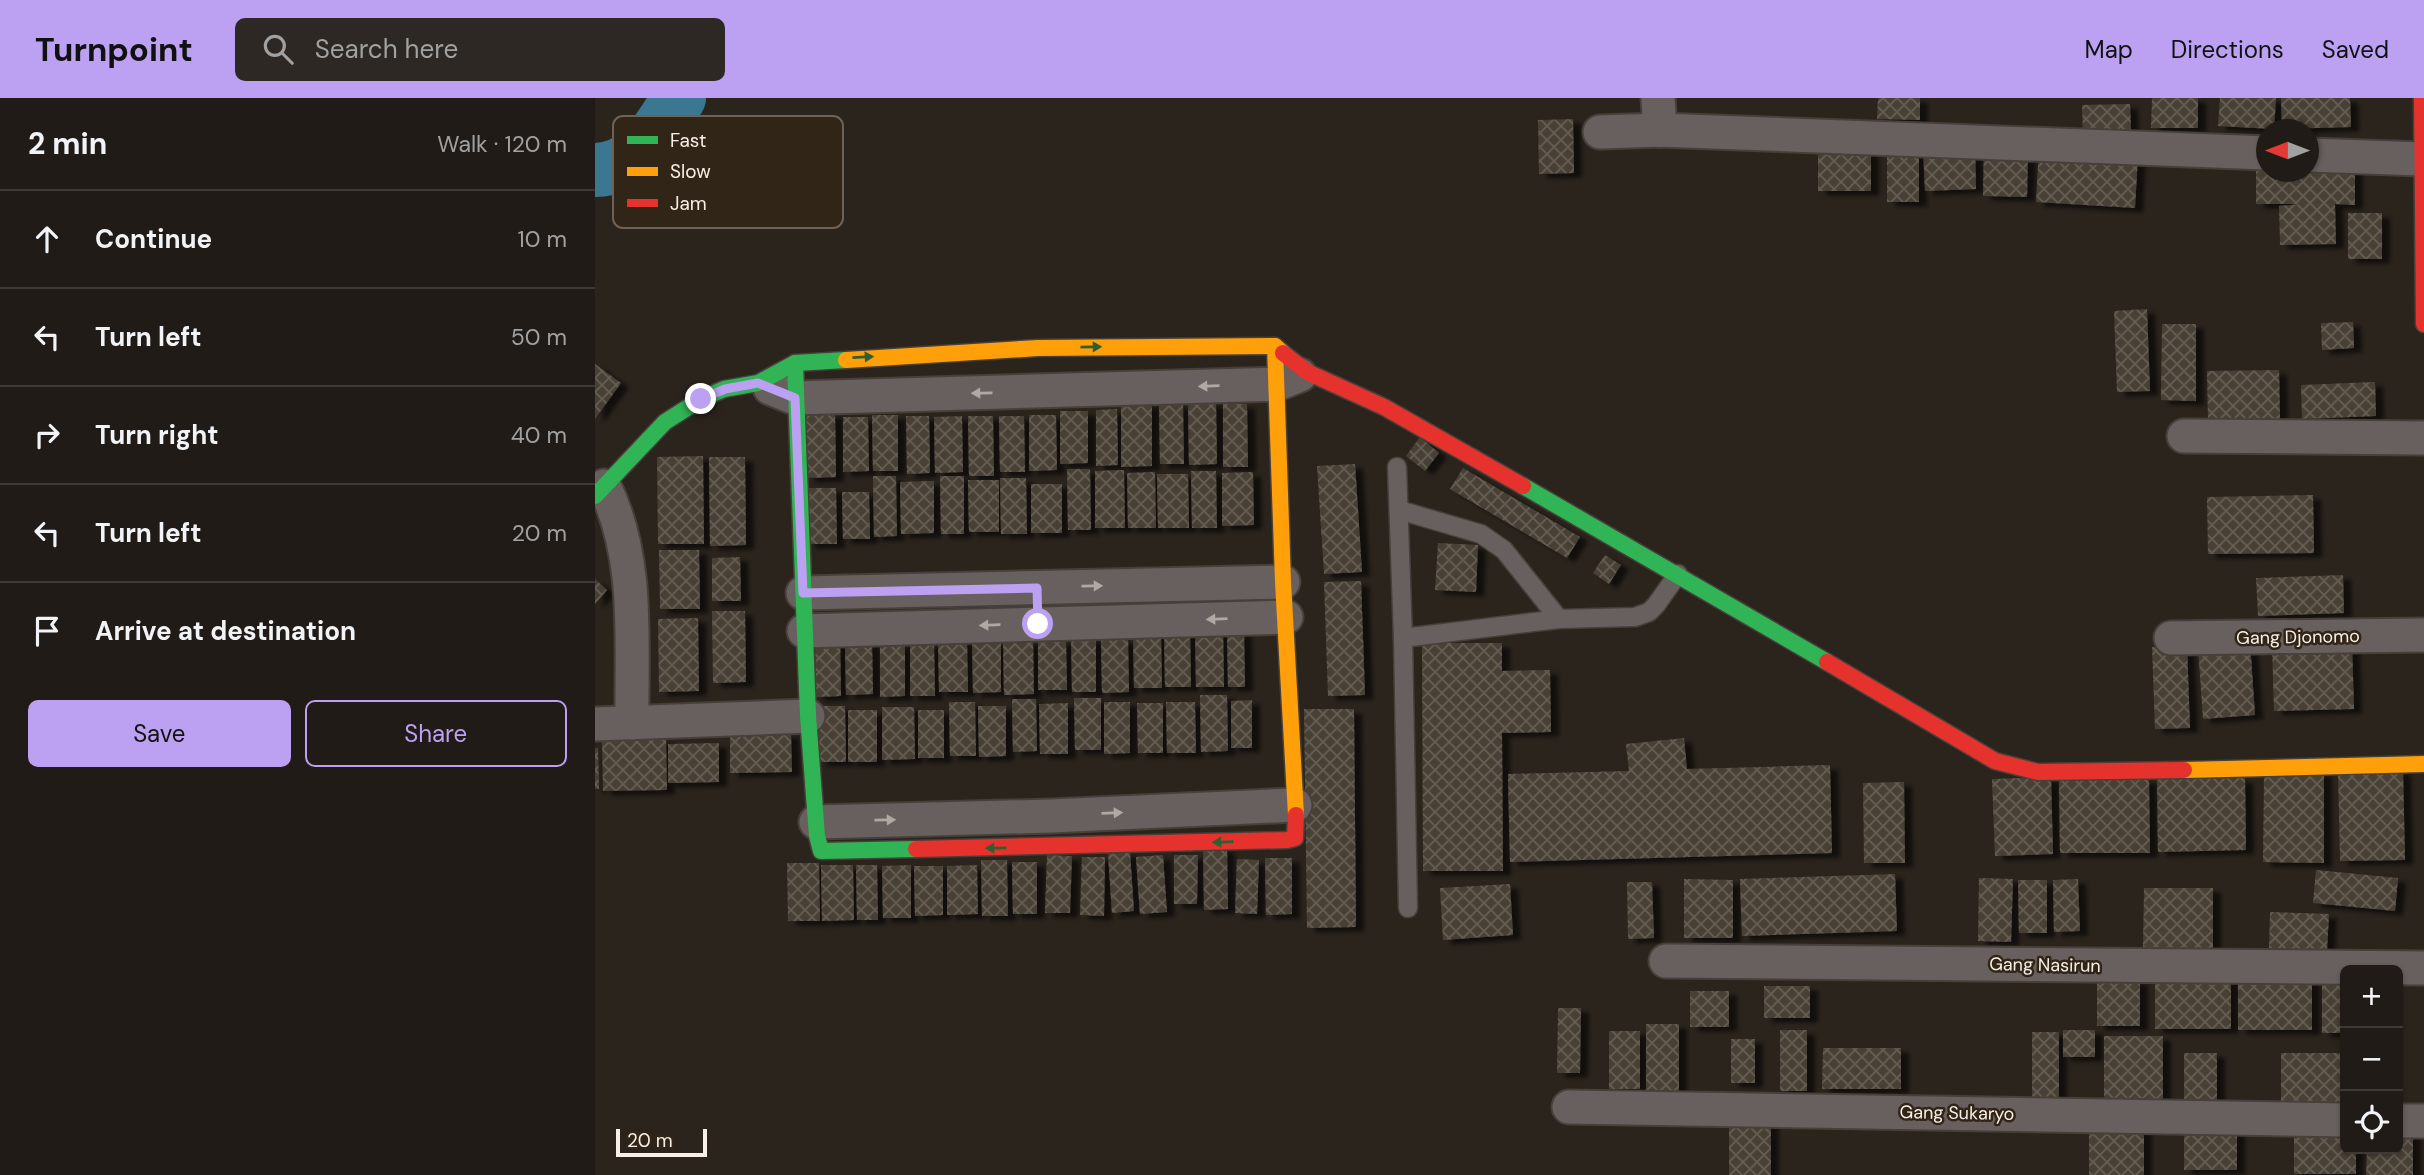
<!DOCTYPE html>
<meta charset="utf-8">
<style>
:root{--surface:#201b16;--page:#2d2823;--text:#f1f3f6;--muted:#a2a1a1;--line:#3d3935;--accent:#bca0f2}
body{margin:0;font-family:"DM Sans",sans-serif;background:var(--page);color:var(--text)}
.controls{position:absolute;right:21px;bottom:21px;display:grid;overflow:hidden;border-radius:10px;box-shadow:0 2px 5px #0004}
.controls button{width:63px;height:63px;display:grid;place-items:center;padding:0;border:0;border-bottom:2px solid var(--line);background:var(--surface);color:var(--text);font:35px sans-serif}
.compass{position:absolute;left:1661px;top:21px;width:63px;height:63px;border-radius:50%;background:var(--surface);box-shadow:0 2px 5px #0004;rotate:270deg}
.scale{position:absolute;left:21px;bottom:18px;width:91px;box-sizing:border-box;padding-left:7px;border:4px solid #f8efe6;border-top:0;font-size:19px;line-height:24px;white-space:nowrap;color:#f8efe6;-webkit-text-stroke:5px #312517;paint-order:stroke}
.stop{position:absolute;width:21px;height:21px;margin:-16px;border:5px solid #bca0f2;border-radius:50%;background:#fff}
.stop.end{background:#bca0f2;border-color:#fff;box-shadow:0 2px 7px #0008}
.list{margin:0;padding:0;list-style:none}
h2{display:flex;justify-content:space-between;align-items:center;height:91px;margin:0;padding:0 28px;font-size:30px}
h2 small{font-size:23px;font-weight:400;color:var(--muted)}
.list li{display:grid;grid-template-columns:46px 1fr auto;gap:21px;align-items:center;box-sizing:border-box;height:98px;padding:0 28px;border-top:2px solid var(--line)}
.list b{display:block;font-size:26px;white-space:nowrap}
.list em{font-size:23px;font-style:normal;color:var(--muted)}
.actions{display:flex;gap:14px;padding:21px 28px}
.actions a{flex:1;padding:16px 0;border:2px solid var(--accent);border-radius:10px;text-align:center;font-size:24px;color:var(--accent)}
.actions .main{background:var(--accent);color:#111}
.icon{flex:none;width:38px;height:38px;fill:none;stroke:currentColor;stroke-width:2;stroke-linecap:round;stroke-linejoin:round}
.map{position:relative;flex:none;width:1829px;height:1077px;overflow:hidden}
header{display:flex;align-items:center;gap:42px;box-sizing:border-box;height:98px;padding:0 35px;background:var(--accent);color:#111}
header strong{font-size:33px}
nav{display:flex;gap:38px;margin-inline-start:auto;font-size:24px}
.search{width:490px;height:63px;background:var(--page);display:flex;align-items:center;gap:18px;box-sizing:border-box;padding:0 24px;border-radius:10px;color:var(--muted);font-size:26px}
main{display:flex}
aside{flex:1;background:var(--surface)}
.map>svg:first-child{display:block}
</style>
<header>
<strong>Turnpoint</strong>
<div class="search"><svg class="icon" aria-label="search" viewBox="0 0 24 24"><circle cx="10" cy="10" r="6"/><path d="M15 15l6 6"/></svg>Search here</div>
<nav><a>Map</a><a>Directions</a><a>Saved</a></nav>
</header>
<main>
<aside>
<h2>2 min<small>Walk · 120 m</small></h2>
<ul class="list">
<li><svg class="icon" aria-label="ahead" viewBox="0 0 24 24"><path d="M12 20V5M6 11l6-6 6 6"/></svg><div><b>Continue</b></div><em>10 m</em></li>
<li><svg class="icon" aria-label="left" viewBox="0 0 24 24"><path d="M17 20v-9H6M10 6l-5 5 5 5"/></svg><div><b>Turn left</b></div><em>50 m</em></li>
<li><svg class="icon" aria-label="right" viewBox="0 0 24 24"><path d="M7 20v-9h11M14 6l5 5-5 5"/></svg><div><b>Turn right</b></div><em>40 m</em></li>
<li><svg class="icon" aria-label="left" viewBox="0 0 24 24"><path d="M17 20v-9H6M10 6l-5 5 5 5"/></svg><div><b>Turn left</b></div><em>20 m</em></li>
<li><svg class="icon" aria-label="arrive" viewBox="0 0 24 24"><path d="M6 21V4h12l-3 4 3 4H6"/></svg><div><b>Arrive at destination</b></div></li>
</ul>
<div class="actions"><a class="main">Save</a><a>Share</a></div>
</aside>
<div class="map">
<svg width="1829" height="1077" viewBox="0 0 1829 1077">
<defs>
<pattern id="building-cross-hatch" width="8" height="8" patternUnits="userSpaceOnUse" patternTransform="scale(1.75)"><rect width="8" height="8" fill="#494136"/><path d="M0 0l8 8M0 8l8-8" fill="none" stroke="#645d53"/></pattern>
<filter id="shadow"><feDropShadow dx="8" dy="4.5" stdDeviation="2" flood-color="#0009"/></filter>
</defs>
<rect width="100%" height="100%" fill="#2b241d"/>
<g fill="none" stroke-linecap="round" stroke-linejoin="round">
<path stroke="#3b7791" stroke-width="54" d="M0,72C44,71 62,33 84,0"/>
</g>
<g fill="url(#building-cross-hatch)" filter="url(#shadow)">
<polygon points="1283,0 1325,0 1325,22 1282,21"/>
<polygon points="1557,0 1603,0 1603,30 1556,30"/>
<polygon points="1625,0 1681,0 1679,31 1623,28"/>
<polygon points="1686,0 1755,0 1756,29 1687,31"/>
<polygon points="1535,6 1536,33 1488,35 1487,7"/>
<polygon points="978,21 979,75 944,76 943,22"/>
<rect x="1292" y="45" width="32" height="59"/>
<rect x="1223" y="47" width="53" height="46"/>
<polygon points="1380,48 1381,91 1330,93 1328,49"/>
<polygon points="1389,50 1433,51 1432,99 1388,98"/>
<polygon points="1444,52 1543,58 1540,110 1441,104"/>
<polygon points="1661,60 1672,60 1672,74 1714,74 1760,60 1760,107 1740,106 1741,146 1685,147 1684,108 1706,106 1661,106"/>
<rect x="1753" y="115" width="34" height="46"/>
<polygon points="1552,211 1555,293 1522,294 1519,213"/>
<polygon points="1758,224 1759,250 1727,252 1726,225"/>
<polygon points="1567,226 1601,226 1601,303 1566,302"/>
<polygon points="0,266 26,285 0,321"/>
<polygon points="1684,272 1685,322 1613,323 1612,273"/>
<polygon points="1780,284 1781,318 1707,321 1706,287"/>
<polygon points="593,304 621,304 622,366 594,367"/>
<polygon points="557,305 557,368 526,369 526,306"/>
<polygon points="564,306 588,306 589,366 565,366"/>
<polygon points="628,306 652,306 653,369 628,369"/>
<polygon points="522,311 523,367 501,368 501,312"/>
<polygon points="465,313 493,313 493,365 465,366"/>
<polygon points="211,315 240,315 241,379 212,380"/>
<polygon points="277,317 303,317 303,373 278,373"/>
<polygon points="434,317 461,317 462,372 434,373"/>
<polygon points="311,318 334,318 335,375 312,376"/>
<polygon points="367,318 368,374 340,375 339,319"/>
<polygon points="373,318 398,318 399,378 374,378"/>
<polygon points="404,318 429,318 430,374 405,374"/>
<polygon points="248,319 273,319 274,373 248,374"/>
<polygon points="825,339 844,355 830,373 811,358"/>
<polygon points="108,358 109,446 63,446 62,359"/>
<polygon points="114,359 150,359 151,447 115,448"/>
<polygon points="760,366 767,474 729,476 722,368"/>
<polygon points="868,370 985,439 972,460 855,391"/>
<polygon points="472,371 495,371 496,432 473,432"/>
<polygon points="529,372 530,430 500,430 500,373"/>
<polygon points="596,373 621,373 622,430 597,430"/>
<polygon points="560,374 561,430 533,430 532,375"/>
<polygon points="658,374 659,427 627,428 627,375"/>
<polygon points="562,376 593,376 594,430 563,430"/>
<polygon points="278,378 301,378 302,438 279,439"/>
<polygon points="345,378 369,378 369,436 346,436"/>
<polygon points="405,380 431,380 432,436 406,436"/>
<polygon points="373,382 404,382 404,434 374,434"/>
<polygon points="339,383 339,435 306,436 305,384"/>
<rect x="436" y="386" width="31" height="49"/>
<polygon points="212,390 241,390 242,446 212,446"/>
<polygon points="247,394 274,394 275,441 248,441"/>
<polygon points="1718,397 1719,455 1613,456 1612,399"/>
<polygon points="843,445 883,447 881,494 840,492"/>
<polygon points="64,452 104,452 105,511 65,511"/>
<polygon points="1010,457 1026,467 1014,486 998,475"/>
<polygon points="145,459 146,503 117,503 117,460"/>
<polygon points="1748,477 1749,515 1663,518 1661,480"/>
<polygon points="0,481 12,492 0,506"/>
<polygon points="766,483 770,597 733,598 729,484"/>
<polygon points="117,513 150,513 151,584 118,585"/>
<polygon points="103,520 104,593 64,594 63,521"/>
<polygon points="628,529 629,589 601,589 600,530"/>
<polygon points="569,530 595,530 596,589 570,589"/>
<polygon points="566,533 567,590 539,590 538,534"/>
<polygon points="632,533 649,533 650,589 633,589"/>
<polygon points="220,536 245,536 246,598 221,599"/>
<polygon points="476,540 501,540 501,594 477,594"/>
<polygon points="506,541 533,541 534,594 507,595"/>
<polygon points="343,542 372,542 373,594 344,594"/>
<polygon points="438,542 439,596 409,597 408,543"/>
<polygon points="406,543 406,594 378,595 377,544"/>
<polygon points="443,543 471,543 472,592 443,592"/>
<polygon points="250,544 277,544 278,596 251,597"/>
<polygon points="1655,544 1660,617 1608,621 1603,548"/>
<polygon points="285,545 310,545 310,598 285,599"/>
<polygon points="315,545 339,545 340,598 315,598"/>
<polygon points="827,545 907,545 907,573 955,572 956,634 907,635 908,773 828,773"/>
<polygon points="1757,545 1759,611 1679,613 1677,547"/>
<polygon points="1592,548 1595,630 1560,631 1557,549"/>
<polygon points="605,597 632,597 633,653 606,654"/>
<polygon points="479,600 506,600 506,652 480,652"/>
<polygon points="417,601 441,601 442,653 418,654"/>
<polygon points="657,602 657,650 636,650 636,603"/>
<polygon points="354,604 380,604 381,658 355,658"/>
<polygon points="509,604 535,604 535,655 509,656"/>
<polygon points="571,604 600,604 601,655 572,655"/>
<polygon points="473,605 473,656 445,656 444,606"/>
<polygon points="542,605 568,605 568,655 543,655"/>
<polygon points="222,608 250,608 251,664 223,664"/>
<polygon points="383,608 411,608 411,658 384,659"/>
<polygon points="287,609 319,609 320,661 287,662"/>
<polygon points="709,611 759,611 761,829 712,830"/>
<rect x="253" y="612" width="29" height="52"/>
<rect x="323" y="612" width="26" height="48"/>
<polygon points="196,635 197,674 135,675 135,636"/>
<polygon points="1089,640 1092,671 1235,667 1237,755 915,764 913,676 1034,673 1031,646"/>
<polygon points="71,641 72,692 8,693 7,642"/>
<polygon points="124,645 124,684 73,685 73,646"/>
<polygon points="0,650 3,650 4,691 0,691"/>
<polygon points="1808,672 1810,762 1745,763 1743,674"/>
<polygon points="1669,674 1729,674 1729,765 1668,764"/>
<polygon points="1456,679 1458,756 1400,758 1397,681"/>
<polygon points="1650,680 1651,752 1563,754 1562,681"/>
<polygon points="1554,681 1555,755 1465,755 1464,682"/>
<polygon points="1309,684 1310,765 1269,765 1268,685"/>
<polygon points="632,750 633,811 609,812 608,751"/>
<polygon points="535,754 539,813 517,815 513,756"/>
<polygon points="452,757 477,758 475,815 450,815"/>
<polygon points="568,757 572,814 545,816 541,759"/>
<polygon points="579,757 603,757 602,806 579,806"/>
<polygon points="487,759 510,759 509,818 485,817"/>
<polygon points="670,760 697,760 697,816 671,817"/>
<polygon points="642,761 664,762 662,816 640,815"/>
<polygon points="386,762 412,762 413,818 387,818"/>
<polygon points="417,764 442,764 442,816 418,816"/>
<polygon points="192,765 224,765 225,823 193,823"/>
<polygon points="226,767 258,767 259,822 227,823"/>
<polygon points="261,767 282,767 283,822 262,822"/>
<polygon points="316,767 316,820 288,820 287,768"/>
<polygon points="382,767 383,816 352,817 352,768"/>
<polygon points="319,768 348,768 348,817 320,818"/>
<polygon points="1721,772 1803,780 1800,813 1718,805"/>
<polygon points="1300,776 1302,833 1147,838 1145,781"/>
<polygon points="1384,780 1418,781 1416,844 1383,843"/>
<polygon points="1089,781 1138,782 1138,840 1089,840"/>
<polygon points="1483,781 1485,833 1459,834 1458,782"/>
<polygon points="1423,782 1452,782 1452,835 1424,835"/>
<polygon points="1032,784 1057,784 1059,840 1033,841"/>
<polygon points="915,786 918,837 848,842 845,790"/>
<polygon points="1549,790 1618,790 1618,851 1548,850"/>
<polygon points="1675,814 1734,816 1732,852 1674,850"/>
<rect x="1643" y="873" width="74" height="59"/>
<rect x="1560" y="876" width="76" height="55"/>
<rect x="1727" y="881" width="23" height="54"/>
<rect x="1502" y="882" width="43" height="46"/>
<rect x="1169" y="888" width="46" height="32"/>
<rect x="1095" y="893" width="39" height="36"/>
<polygon points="963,910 986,910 985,975 962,975"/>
<rect x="1051" y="926" width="33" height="67"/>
<rect x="1185" y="932" width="27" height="61"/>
<rect x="1468" y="932" width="32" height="27"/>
<rect x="1014" y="933" width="31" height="58"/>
<rect x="1437" y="934" width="27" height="77"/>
<rect x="1509" y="938" width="59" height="67"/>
<rect x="1136" y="941" width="24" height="44"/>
<polygon points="1228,950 1306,950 1306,991 1227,991"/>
<rect x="1589" y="955" width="33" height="53"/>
<polygon points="1686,955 1750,955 1750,1010 1686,1009"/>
<rect x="1134" y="1020" width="42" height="57"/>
<rect x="1589" y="1024" width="53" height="48"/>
<rect x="1494" y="1026" width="55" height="51"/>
<polygon points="1803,1026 1818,1026 1818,1077 1771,1077 1772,1051 1803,1051"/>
<polygon points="1699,1028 1750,1028 1750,1051 1761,1051 1761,1076 1699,1076"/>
</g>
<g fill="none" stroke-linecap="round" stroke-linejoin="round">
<defs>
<g id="lane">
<polyline points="802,369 808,540"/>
<polyline points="804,412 886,436 909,452 964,521"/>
<polyline points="813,810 808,540 964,521 1040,519 1054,514 1061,507 1083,476"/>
</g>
<g id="street">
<polyline points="1063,0 1065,32"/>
<polyline points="1005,34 1065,32 1672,55"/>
<polyline points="1714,57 1827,61"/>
<polyline points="175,290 200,300 683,286 705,277"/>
<polyline points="1589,338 1829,340"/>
<path d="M9,388C45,460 36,546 37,625"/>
<polyline points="208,495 688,484"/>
<polyline points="209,533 691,519"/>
<polyline points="1576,540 1829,537"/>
<polyline points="0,626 213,618"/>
<polyline points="221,724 456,718 700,707"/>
<polyline points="1071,863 1829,870"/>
<polyline points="974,1009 1750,1022"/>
<polyline points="1803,1023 1829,1023"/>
</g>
<g id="fast">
<polyline points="200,265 213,618 222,738 226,753 321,751"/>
<polyline points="928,388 1232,564"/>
<polyline points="0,398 70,324 106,301 129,291 163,285 200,265 251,262"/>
</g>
<g id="slow">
<polyline points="680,248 688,484 701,717"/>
<polyline points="251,262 443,250 680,248 688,255"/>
<polyline points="1589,672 1829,666"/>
</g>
<g id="jam">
<polyline points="1827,0 1829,226"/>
<polyline points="688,255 712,274 789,309 928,388"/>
<polyline points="1232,564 1400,663 1443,674 1589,672"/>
<polyline points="321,751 692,742 700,740 701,717"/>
</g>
</defs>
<use href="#lane" stroke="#47403a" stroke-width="21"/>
<use href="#street" stroke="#47403a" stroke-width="37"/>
<use href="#fast" stroke="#47403a" stroke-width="19"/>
<use href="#slow" stroke="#47403a" stroke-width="19"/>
<use href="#jam" stroke="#47403a" stroke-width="19"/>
<use href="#lane" stroke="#68605e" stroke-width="18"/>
<use href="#street" stroke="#68605e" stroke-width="33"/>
<use href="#fast" stroke="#30b455" stroke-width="16"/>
<use href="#slow" stroke="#ff9f0a" stroke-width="16"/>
<use href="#jam" stroke="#e5322d" stroke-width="16"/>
</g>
<defs><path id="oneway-solid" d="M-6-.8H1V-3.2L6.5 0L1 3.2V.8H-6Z" transform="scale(1.75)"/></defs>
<g fill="#315e30">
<use href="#oneway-solid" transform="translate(496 249) rotate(-1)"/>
<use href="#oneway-solid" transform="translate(268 259) rotate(-3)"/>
<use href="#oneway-solid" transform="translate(628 744) rotate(178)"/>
<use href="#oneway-solid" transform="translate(401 750) rotate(179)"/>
</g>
<g fill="#b0a8a2">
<use href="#oneway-solid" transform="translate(614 288) rotate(178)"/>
<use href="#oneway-solid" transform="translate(387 295) rotate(179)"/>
<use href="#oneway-solid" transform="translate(497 488) rotate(-1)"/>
<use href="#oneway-solid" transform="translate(622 521) rotate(178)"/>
<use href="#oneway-solid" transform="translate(395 527) rotate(178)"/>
<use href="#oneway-solid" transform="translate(517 715) rotate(-2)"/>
<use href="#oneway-solid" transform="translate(290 722) rotate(-1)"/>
</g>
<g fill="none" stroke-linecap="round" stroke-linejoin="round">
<polyline stroke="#bca0f2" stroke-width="9" points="106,301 130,291 163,285 200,300 208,495 442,490 443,526"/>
</g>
<g text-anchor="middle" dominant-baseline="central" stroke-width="5" stroke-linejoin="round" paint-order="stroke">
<g font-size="18" fill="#f8efe6" stroke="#312517">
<text transform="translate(1703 539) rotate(-1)">Gang Djonomo</text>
<text transform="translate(1450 867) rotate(1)">Gang Nasirun</text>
<text transform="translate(1362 1015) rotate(1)">Gang Sukaryo</text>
</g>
</g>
<rect x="18" y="18" width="230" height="112" rx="10" fill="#312517" stroke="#6d6255" stroke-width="2"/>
<rect x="32" y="38" width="31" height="8" fill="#30b455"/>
<rect x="32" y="69" width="31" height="9" fill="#ff9f0a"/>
<rect x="32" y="101" width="31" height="8" fill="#e5322d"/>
<g font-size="19" fill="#f8efe6">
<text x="75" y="49">Fast</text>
<text x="75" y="80">Slow</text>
<text x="75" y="112">Jam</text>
</g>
</svg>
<div class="controls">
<button>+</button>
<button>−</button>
<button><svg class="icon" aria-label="locate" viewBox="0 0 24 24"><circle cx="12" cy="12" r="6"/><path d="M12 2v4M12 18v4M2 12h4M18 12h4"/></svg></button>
</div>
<svg class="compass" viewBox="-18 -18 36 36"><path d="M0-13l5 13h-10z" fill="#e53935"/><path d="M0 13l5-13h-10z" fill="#a2a1a1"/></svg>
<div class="scale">20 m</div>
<div class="stop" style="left:443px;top:526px"></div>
<div class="stop end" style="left:106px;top:301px"></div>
</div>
</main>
